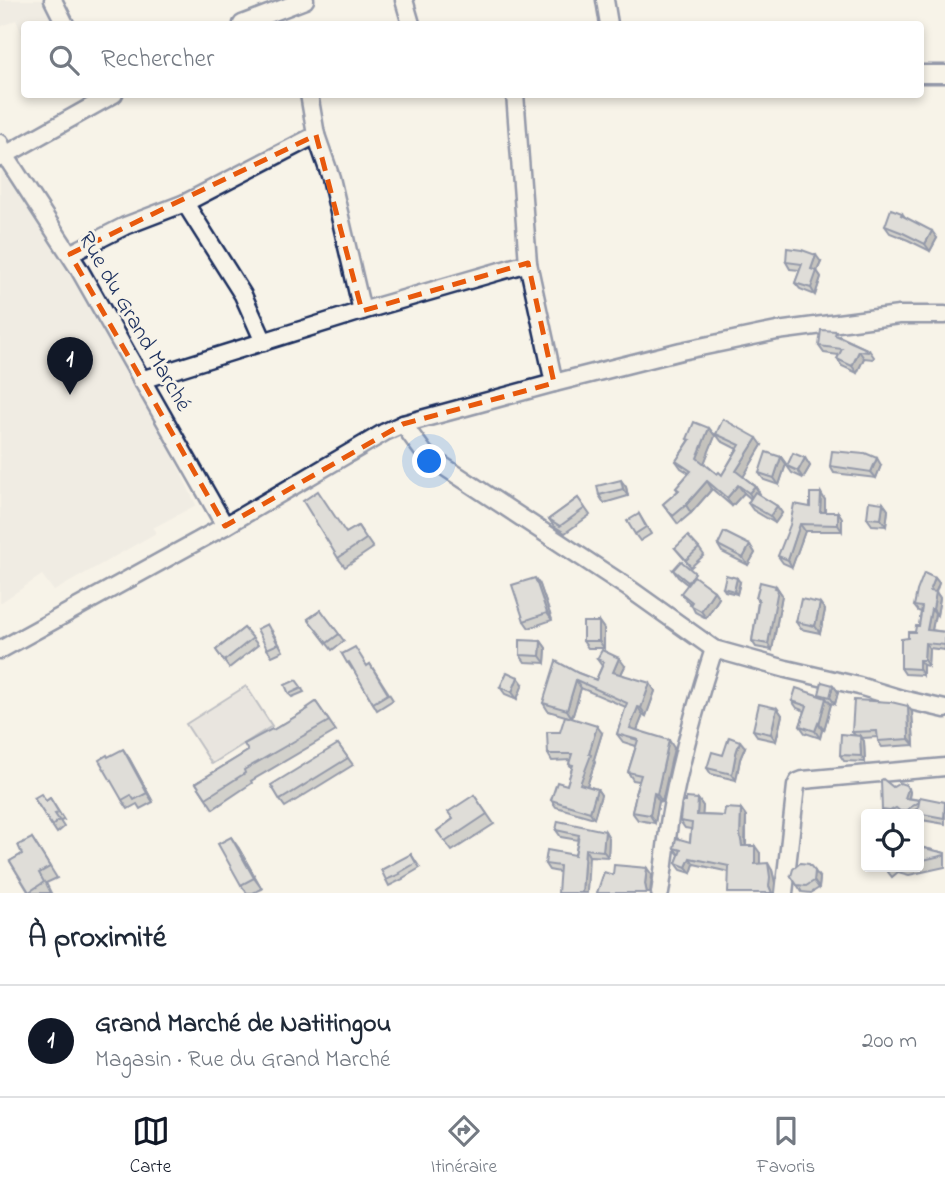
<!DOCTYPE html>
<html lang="fr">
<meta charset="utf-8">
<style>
:root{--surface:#fff;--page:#f2f2f3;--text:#1f2937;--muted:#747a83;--line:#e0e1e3;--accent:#111827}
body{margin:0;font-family:"Indie Flower",sans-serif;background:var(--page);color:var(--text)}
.controls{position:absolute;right:21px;bottom:21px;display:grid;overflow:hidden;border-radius:7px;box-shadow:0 4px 10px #0003}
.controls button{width:63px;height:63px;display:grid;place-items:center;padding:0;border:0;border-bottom:2px solid var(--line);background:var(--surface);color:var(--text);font:35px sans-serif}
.you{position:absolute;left:430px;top:462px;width:24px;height:24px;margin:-18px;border:5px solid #fff;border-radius:50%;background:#1a73e8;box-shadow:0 0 0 10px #1a73e833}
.badge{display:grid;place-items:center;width:46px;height:46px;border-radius:50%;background:var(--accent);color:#fff;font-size:23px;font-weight:700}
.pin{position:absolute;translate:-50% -58px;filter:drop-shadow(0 2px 4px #0008)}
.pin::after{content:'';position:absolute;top:37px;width:24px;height:21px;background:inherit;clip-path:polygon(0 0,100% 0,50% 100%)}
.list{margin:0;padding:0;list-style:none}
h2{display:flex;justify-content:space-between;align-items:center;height:91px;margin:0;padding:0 28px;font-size:30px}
h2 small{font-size:23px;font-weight:400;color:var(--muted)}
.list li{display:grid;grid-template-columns:46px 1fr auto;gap:21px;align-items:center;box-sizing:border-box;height:112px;padding:0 28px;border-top:2px solid var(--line)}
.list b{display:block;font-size:26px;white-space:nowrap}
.list p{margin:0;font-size:23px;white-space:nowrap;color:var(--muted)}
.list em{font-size:23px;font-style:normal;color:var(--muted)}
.icon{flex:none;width:38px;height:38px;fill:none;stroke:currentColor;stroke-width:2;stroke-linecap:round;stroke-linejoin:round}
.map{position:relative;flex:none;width:945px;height:893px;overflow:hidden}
.search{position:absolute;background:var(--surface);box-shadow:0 4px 10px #0003;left:21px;right:21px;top:21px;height:77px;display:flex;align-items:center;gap:18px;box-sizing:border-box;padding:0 24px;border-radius:7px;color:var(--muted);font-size:26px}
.sheet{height:203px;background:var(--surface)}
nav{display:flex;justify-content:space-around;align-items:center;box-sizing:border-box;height:98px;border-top:2px solid var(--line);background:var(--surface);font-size:19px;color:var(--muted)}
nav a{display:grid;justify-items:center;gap:4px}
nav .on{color:var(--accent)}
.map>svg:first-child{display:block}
</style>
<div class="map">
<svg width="945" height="893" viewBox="0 0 945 893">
<rect width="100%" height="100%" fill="#f7f3e8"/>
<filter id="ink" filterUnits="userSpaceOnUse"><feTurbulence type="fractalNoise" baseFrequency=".0143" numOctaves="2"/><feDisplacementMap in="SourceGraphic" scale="14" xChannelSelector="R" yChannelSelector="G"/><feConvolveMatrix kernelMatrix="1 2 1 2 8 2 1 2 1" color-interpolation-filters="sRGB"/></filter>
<g filter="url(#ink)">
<g fill="#e6e5de">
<polygon points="0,0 48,0 60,24 24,24 24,40 16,20 0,27"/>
<polygon points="8,167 74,272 111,344 168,445 196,505 153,528 156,533 54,591 42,575 0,603 0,173"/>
</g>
<polygon fill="#d7d6d4" stroke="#798299" stroke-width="2" points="246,686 272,726 212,764 186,724"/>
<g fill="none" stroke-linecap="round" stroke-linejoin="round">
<defs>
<g id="minor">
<polyline points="53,0 65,24"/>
<polyline points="404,0 411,24"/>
<polyline points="605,0 609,24"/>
<polyline points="242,24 305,0"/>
<polyline points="920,74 945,74"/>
<polyline points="515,94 528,263 554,383"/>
<polyline points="316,135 331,178 362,311"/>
<polyline points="0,143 5,155 79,269 225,526"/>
<polyline points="0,158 114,94"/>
<polyline points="185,203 243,295 264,342"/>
<polyline points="70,254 125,226 185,203 316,135 309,94"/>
<polyline points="141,380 362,311 528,263"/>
<polyline points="403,424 425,454 627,587 714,649 786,669 859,686 902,699 945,709"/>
<polyline points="0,650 225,526 385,432 403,424 554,383 681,351 777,331 899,315 945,315"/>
<path d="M660,893C664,868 666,843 670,817C680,761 696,704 714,649"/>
<polyline points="784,893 796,786 798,782 803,780 945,767"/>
</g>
</defs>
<use href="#minor" stroke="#1b2f5e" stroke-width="21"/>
<use href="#minor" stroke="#f7f3e8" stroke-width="16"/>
</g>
<g fill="#a5a8a9" stroke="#1b2f5e" stroke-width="2">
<polygon points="902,213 905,217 937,238 930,251 908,240 890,233 885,226"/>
<polygon points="786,262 821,262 817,271 821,277 815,295 800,289 795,283 800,270 790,269"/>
<polygon points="839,336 869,350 874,357 873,359 864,358 857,373 842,366 837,359 839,355 824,353 819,346"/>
<polygon points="709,428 715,436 704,463 717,474 722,475 737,449 721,441 716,434 762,445 743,477 755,486 760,494 759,495 777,506 782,513 775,523 753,510 748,503 751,499 744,493 732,506 712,489 691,513 678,524 663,504 678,491 676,488 689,473 681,468 676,461 689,441 687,439"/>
<polygon points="781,457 786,464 779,485 764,480 759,473"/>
<polygon points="805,458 810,466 803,478 792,473 787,466"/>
<polygon points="881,465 876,478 834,473 830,466"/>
<polygon points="626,487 628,496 604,503 599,495"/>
<polygon points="578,498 590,515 565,533 554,526 549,519"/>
<polygon points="825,500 825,512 838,512 842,518 842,531 805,531 792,567 783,563 778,556 810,507"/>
<polygon points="883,503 888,510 886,526 872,525 867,518"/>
<polygon points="639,514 651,534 640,541 635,534"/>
<polygon points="358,526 373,548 345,567 338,558 346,533"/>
<polygon points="718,545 750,545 755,553 748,565 722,552"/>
<polygon points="675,548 699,548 704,555 691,567"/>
<polygon points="673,570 700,581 714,591 719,598 706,618 695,612 691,604 686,600 681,593 688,585 678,577"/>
<polygon points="935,578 939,583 936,592 940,598 937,615 935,614 932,630 945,632 945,650 929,648 928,666 923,665 923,675 905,674 901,668 908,638 915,632 919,626 921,612 918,611 914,606"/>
<polygon points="740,582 737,594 725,591 723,588"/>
<polygon points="540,585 552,620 529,628 524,621"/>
<polygon points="776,586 782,595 772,650 756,647 752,641 758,602 756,598"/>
<polygon points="820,603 825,610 820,633 801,629 796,622"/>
<polygon points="321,610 344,641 332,650 308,619"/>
<polygon points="599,622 604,629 604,648 588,648 583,641"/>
<polygon points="244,628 258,645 229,668 216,650"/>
<polygon points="272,631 283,651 272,656 267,649"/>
<polygon points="541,641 546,648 545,663 525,662 520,655"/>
<polygon points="342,654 367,666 370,664 393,700 377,710 353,668 352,669"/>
<polygon points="597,659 625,666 621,674 655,691 646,716 643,715 637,730 674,748 662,802 659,801 655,823 638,820 632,812 636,796 635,794 639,781 633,780 628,772 636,746 623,742 617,734 626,707 581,688 572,718 548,711 543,703 578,673 596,680 602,666"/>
<polygon points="296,680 304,692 292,697 289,694"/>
<polygon points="523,684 517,699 505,694 500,687"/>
<polygon points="833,685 838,692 835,704 830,703 831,704 824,730 822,730 820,738 805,733 800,726 805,711 797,708 792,701 820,695 819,694"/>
<polygon points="316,702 336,731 251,781 252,783 213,809 196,783 248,751 273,730 308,709"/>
<polygon points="777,708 782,715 776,741 758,737 753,730"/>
<polygon points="912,712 914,745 882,747 878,741 878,737 861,738 864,741 865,762 844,761 840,755 855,735 852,732"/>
<polygon points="602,733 594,759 595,762 587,786 597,789 601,795 594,818 556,807 551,800 567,785 572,768 569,764 570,760 552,761 548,754"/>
<polygon points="338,744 353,765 285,807 280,800"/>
<polygon points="745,747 740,759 736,780 711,774 707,768 723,755"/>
<polygon points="108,757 129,758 153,802 140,809 137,804 128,809 122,800"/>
<polygon points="893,787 909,788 910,792 909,798 919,800 945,802 945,824 922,820 919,814 917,813 918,808 908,814 903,814 899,811 894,814 885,814 882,810"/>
<polygon points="474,795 494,824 452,851 437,831 453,819"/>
<polygon points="34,798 46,801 50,798 64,820 60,821 64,827 57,833"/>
<polygon points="698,799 703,806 702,815 724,816 741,809 746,816 746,846 760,853 760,864 772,870 775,883 774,893 729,872 694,864 691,873 681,870 676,863 679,855 674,848 690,842 691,829 685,828 680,821 686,802"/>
<polygon points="556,830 605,831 609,838 608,857 589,856 559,872 549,870 545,864 575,855 578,840 561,837"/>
<polygon points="32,838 57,878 46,883 51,893 29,893 10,861 22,854"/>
<polygon points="919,846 920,847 945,853 945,867 909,875 898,872 892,877 884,867 919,867"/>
<polygon points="238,847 262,889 253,893 247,893 241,885"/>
<polygon points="411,854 420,868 403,878 403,879 389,886 386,880"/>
<polygon points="791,876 820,878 819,888 811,893 802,892"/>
</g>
<g fill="#86888a" stroke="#1b2f5e" stroke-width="2">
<polygon points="932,231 937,238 930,251 925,244"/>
<polygon points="816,255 821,262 817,271 821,277 815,295 811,288 811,269"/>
<polygon points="859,351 864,358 857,373 852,366"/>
<polygon points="709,428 715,436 703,466 697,458"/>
<polygon points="757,438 762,445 742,479 736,471"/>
<polygon points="781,457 786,464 779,485 774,478"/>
<polygon points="805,458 810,466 803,478 798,471"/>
<polygon points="877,458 881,465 876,478 871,472"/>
<polygon points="621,480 626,487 628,496 623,489"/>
<polygon points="707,481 712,489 691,513 686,505"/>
<polygon points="738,485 744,493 732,506 727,498"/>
<polygon points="755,486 760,494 754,501 749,493"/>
<polygon points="821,493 825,500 825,518 820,512"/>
<polygon points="883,503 888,510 886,526 881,519"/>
<polygon points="777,506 782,513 775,523 770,516"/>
<polygon points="838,512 842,518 842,531 838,525"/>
<polygon points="800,524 805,531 792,567 788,560"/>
<polygon points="750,545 755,553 748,565 743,558"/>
<polygon points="535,578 540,585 552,620 547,613"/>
<polygon points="737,578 740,582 737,594 734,591"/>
<polygon points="935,578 939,583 934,597 930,591"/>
<polygon points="776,586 782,595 772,650 768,644"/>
<polygon points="714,591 719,598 706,618 701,611"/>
<polygon points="936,592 940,598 937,615 933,609"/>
<polygon points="820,603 825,610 820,633 815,626"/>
<polygon points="931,609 935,614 931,635 927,630"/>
<polygon points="599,622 604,629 604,648 599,641"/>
<polygon points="541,641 546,648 545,663 540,656"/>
<polygon points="925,643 929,648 928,666 924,660"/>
<polygon points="619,658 625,666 618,680 613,672"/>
<polygon points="919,660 923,665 923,675 919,669"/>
<polygon points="518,677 523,684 517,699 512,692"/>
<polygon points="576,680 581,688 572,718 567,710"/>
<polygon points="650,683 655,691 646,716 641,708"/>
<polygon points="833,685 838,692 835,704 830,697"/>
<polygon points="826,698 831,704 824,730 819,724"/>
<polygon points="908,706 912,712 914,745 909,739"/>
<polygon points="638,707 643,715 635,735 630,728"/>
<polygon points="777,708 782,715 776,741 771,734"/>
<polygon points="818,723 822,730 820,738 815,731"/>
<polygon points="597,726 602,733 594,759 595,762 585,791 580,784"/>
<polygon points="860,736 864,741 865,762 861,756"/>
<polygon points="669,740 674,748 662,802 657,794"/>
<polygon points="740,741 745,747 740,759 736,780 732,774 736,753"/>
<polygon points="123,749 129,758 153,802 147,793"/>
<polygon points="906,785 910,792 908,801 905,798"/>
<polygon points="597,789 601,795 594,818 590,812"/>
<polygon points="654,793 659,801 655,823 650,815"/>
<polygon points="698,799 703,806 702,822 697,815"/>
<polygon points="741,809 746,816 745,842 747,853 742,846 740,835"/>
<polygon points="605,831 609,838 608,857 603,851"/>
<polygon points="231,837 238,847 262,889 254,878"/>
<polygon points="755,846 760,853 760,871 755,864"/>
<polygon points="585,849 589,856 587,893 582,893"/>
<polygon points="690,858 694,864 691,873 686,867"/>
<polygon points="768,863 772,870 775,883 774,893 772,893 769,886"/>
<polygon points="647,868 652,875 650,893 647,893 645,884"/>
<polygon points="815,871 820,878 819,888 814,881"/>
</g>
<g fill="#c0c3c5" stroke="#1b2f5e" stroke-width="2">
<polygon points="891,209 902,213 901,215 932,231 925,244 903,233 885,226"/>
<polygon points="787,248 802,250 816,255 811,269 817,271 811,288 795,283 802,264 786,262"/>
<polygon points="821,330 836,331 835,335 869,350 868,352 859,351 852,366 837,359 842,349 819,346"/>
<polygon points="723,419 757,438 736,471 755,486 749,493 738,485 727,498 707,481 686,505 673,516 663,504 679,490 676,488 691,471 676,461 690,440 687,439 694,422 709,428 697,458 717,474 719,472 722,475 740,445 716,434"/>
<polygon points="832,451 864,454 865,453 877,458 871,472 830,466"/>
<polygon points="766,452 781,457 774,478 759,473"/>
<polygon points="793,453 805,458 798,471 787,466"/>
<polygon points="621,480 623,489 599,495 597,486"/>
<polygon points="318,491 346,533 358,526 366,539 338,558 303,501"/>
<polygon points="755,492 777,506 770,516 748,503"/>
<polygon points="810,493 821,493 820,512 838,512 838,525 800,524 788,560 778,556 790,525 794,504 810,507"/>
<polygon points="578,498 585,508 560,526 549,519"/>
<polygon points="869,501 883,503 881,519 867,518"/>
<polygon points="639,514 646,527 635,534 627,521"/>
<polygon points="724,532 750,545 743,558 718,545"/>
<polygon points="688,536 699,548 686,560 675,548"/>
<polygon points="681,561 695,573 688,582 673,570"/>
<polygon points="924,573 935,578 930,591 936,592 933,609 931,609 927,630 945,632 945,645 925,643 924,660 919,660 919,669 901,668 901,639 908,638 908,632 915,632 916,626 919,626 922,607 914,606 917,591"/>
<polygon points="726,575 737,578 734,591 723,588"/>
<polygon points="694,576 714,591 701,611 690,605 692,602 681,593"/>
<polygon points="535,578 547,613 524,621 512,585"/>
<polygon points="760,582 776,586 775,588 778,589 768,644 752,641 759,599 756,598"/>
<polygon points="801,599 820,603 815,626 796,622"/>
<polygon points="321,610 339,634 327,643 308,619"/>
<rect x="583" y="622" width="16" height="19"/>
<polygon points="267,624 278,644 267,649 257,629"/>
<polygon points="244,628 253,638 224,661 216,650"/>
<polygon points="520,640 541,641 540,656 520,655"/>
<polygon points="355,647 367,666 370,664 388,694 373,703 349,662 347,663 342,654"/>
<polygon points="602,650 619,658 613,672 650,683 641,708 638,707 630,728 669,740 657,794 654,793 650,815 632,812 636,795 635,794 641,775 628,772 638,740 617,734 627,703 576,680 567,710 543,703 556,661 578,673 596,680 604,662 597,659"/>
<polygon points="507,672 518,677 512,692 500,687"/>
<polygon points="296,680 302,688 289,694 285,685"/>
<polygon points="822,682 833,685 830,697 819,694"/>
<polygon points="796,688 826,698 819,724 818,723 815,731 800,726 807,706 792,701"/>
<polygon points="854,700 891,702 908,706 909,739 878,741 877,731 852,732"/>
<polygon points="316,702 329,721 244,770 245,773 206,798 196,783 248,751 244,744 272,729 273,730 308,709 307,708"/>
<polygon points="759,704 777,708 771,734 753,730"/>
<polygon points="565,716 597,726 589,754 591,755 580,784 597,789 590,812 551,800 557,782 567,785 573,765 569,764 572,754 548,754 547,732 560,732"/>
<polygon points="841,734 860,736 861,756 840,755"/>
<polygon points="729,737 740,741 736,753 732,774 707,768 712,752 723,755"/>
<polygon points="338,744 348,758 280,800 271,785"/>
<polygon points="123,749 147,793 134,800 131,795 122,800 99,760 107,755 108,757"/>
<polygon points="883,779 893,787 900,783 906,785 908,789 905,798 919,800 919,802 905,811 900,811 896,808 890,811 882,810 881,780"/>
<polygon points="41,794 46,801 50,798 59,813 55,814 59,820 52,826 34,798"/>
<polygon points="474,795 487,814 445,842 437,831 453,819 448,812"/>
<polygon points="920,797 945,802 944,818 917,813"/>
<polygon points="686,798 698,799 697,815 724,816 725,808 741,809 740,835 742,846 755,846 755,864 768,863 770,877 769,886 772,893 728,893 729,866 690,858 686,867 676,863 681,850 674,848 676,838 690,842 692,823 680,821 682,802 686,802"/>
<polygon points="558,821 605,831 603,851 585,849 582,893 558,893 560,866 545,864 547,850 575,855 579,835 556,830"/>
<polygon points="231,837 254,878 241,885 218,844"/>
<polygon points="32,838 50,867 39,873 44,882 29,892 10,861 22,854 18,845"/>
<polygon points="919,846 920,847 945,853 945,855 919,861"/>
<polygon points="411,854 416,863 399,873 400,874 386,880 381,870"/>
<polygon points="800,863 809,864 815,871 814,881 806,886 797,885 791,876 793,869"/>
<polygon points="614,865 647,868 645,884 647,893 597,893 604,872 613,875"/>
</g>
</g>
<path d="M0 0H945V893H0ZM316,135L362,311L528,263L554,383L403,424L225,526L70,254Z" fill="#f7f3e8" fill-opacity=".55" fill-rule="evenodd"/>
<path fill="none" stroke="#e8590c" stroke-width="5" stroke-dasharray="14 9" stroke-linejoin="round" d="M316,135L362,311L528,263L554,383L403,424L225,526L70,254Z"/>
<g text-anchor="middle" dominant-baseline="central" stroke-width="6" stroke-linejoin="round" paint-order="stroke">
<g font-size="23" fill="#1b2f5e" stroke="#f7f3e8">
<text transform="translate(134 322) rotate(60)">Rue du Grand Marché</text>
</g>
</g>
</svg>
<div class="controls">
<button><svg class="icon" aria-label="locate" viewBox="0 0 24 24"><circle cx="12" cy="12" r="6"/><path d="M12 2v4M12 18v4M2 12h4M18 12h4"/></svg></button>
</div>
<div class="you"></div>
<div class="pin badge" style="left:70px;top:395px">1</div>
<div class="search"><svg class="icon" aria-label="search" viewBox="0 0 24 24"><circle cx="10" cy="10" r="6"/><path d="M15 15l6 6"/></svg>Rechercher</div>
</div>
<section class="sheet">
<h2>À proximité<small></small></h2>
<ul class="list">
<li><span class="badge">1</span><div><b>Grand Marché de Natitingou</b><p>Magasin · Rue du Grand Marché</p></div><em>200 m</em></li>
</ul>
</section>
<nav>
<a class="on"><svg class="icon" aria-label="map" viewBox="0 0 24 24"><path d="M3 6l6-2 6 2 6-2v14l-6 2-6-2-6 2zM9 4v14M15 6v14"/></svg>Carte</a>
<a><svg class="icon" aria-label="directions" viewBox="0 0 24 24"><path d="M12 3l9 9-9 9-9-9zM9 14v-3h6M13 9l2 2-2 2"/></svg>Itinéraire</a>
<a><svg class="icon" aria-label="saved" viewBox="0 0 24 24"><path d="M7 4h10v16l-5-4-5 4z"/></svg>Favoris</a>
</nav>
